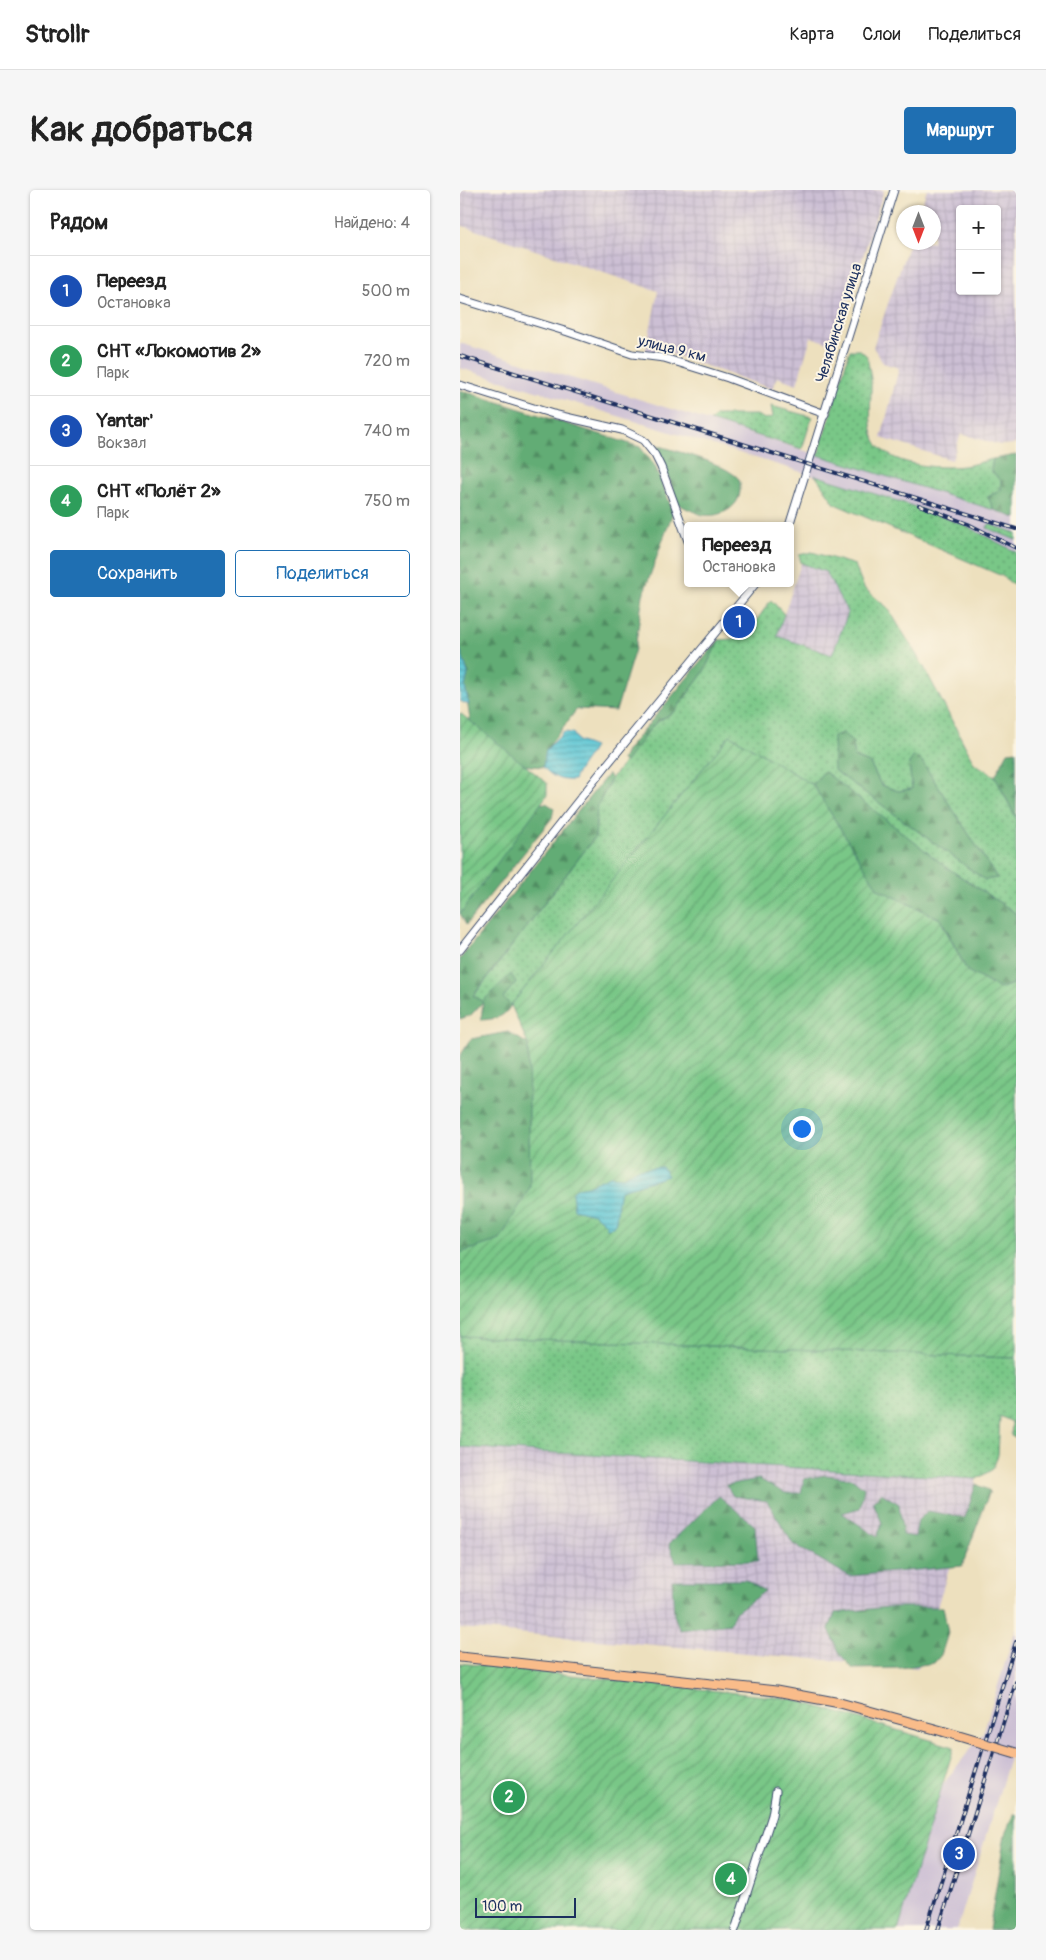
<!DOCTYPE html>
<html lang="ru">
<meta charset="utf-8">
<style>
:root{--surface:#fff;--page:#f6f6f6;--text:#222;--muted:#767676;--line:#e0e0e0;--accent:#1f6fb2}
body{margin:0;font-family:Pangolin,sans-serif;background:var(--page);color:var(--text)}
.controls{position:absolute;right:15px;top:15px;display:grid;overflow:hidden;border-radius:5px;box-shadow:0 1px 4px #0004}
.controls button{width:45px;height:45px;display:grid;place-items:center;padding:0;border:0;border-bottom:1px solid var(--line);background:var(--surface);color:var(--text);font:25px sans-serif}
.compass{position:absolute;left:436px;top:15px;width:45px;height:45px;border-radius:50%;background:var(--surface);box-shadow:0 1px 4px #0004;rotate:180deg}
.scale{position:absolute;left:15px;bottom:12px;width:101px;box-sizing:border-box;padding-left:5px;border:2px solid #1b2f5e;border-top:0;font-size:14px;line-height:18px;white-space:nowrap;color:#1b2f5e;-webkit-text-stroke:4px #fcf5e5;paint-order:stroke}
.you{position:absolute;left:341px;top:938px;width:18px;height:18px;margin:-12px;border:4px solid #fff;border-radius:50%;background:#1a73e8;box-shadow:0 0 0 8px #1a73e833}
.badge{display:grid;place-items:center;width:32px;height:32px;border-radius:50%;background:var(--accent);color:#fff;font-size:16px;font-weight:700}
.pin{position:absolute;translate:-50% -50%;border:2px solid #fff;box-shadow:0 1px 5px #0006}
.popup{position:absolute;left:224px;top:332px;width:110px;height:65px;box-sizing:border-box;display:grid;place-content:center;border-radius:5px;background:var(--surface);filter:drop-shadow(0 1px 4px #0005);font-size:16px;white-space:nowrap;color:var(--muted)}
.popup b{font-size:19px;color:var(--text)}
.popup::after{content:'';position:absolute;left:50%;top:100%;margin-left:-10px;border:10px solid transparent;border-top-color:var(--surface)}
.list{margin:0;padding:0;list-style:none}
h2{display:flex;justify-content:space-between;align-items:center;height:65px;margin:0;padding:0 20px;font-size:21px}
h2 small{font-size:16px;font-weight:400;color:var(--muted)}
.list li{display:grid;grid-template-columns:32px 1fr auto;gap:15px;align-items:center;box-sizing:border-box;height:70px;padding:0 20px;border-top:1px solid var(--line)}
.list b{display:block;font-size:19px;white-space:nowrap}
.list p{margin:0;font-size:16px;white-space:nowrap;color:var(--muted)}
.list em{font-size:16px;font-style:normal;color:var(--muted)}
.actions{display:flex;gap:10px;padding:15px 20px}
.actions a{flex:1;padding:11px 0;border:1px solid var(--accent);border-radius:5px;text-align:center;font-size:18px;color:var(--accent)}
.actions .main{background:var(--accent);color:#fff}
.map{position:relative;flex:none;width:556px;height:1740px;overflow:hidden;border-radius:5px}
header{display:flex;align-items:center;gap:30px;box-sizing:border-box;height:70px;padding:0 25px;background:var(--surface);border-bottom:1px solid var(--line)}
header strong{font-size:24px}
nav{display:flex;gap:28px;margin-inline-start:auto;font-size:18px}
.intro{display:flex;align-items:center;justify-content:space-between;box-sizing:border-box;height:120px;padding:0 30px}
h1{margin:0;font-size:35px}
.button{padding:12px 22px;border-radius:5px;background:var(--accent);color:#fff;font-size:18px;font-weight:700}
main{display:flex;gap:30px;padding:0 30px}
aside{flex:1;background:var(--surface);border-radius:5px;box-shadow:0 1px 4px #0004}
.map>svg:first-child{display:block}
</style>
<header>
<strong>Strollr</strong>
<nav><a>Карта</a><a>Слои</a><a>Поделиться</a></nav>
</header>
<div class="intro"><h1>Как добраться</h1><a class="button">Маршрут</a></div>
<main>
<aside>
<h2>Рядом<small>Найдено: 4</small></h2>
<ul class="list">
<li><span class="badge" style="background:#1a4fb4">1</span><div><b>Переезд</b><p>Остановка</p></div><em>500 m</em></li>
<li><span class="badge" style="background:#2e9e5b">2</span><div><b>СНТ «Локомотив 2»</b><p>Парк</p></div><em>720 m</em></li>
<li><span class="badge" style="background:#1a4fb4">3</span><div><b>Yantar'</b><p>Вокзал</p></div><em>740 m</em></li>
<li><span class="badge" style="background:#2e9e5b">4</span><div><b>СНТ «Полёт 2»</b><p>Парк</p></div><em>750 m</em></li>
</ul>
<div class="actions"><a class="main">Сохранить</a><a>Поделиться</a></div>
</aside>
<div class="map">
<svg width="556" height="1740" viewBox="0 0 556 1740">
<defs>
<pattern id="industrial-grid" width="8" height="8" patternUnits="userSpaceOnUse" patternTransform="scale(1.25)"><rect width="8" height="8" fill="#ccbfd4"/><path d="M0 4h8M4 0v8" fill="none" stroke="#afa4b8"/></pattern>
<pattern id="grass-dots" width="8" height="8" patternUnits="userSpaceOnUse" patternTransform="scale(1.25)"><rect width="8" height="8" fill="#79c787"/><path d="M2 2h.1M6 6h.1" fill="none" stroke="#62a272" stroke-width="1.8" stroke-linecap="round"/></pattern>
<pattern id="forest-firs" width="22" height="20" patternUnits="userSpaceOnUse" patternTransform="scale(1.25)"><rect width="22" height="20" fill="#62ac74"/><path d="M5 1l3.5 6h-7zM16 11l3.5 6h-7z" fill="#508c62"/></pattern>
<pattern id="garden-furrows" width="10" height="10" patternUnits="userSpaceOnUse" patternTransform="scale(1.25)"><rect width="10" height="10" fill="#79c787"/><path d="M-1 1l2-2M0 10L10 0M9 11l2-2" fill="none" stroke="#62a272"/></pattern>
<pattern id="water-rules" width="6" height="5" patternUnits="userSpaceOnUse" patternTransform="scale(1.25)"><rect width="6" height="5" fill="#5bc6d4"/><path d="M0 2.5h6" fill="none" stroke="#4aa1af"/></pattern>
</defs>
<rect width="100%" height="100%" fill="#fcf5e5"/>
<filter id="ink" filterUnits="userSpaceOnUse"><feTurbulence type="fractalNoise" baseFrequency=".02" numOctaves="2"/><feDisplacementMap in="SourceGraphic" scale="10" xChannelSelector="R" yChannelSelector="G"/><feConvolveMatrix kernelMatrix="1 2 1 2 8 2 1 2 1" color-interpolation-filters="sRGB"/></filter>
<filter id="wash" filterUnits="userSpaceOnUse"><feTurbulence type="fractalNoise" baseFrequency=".0096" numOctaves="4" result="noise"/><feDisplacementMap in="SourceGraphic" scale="20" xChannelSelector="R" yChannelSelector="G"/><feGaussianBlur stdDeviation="1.12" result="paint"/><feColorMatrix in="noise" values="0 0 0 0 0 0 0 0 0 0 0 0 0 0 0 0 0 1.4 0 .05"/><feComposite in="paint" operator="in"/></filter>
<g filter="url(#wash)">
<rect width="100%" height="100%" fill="#ede0be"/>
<g fill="url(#industrial-grid)" fill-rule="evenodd">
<polygon points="0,0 424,0 375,155 351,147 337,194 317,187 312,199 212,164 186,160 198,101 0,35"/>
<path d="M467,0H556V254L540,255L501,244L492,270L421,248L439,178L423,173L413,157L449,53L473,52V22H459ZM500,19H537V101H500Z"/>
<polygon points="341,373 366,382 389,423 372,465 317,446"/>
<polygon points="0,1257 517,1289 458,1478 0,1438"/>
</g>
<g fill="#ccbfd4">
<polygon points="0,153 534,320 556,328 556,343 527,338 556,350 556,363 519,344 463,319 0,178"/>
<polygon points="556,1438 556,1548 497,1740 439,1740 445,1643 523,1543"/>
</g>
<g fill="url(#grass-dots)" stroke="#4a7b72" fill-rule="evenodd">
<path d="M390,160H400L407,166C408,173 410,181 411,189C412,209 407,231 415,250C427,276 478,279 503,276C513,275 523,271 533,269L531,280L541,291V300L528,307L534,320L358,265Z"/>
<polygon points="311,216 352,227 342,259 250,231 256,225 297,225 305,229 313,227"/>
<polygon points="355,285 450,315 504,335 556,362 556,397 542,386 375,314"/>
<polygon points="529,334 556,343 556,350 527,338"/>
<path d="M352,362L395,375L404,398L428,418L464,477L514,573L535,586L556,628V726L554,722L486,677L364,582L353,595L270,545L51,815L42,808L56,792L23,811L13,807L135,647L137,617L151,589L194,534L215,521L243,483L259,450L284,448L311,410L324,424L317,446L372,465L388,423L366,382L341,373L339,365ZM393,553L395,568L410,573L421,595L438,601L452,599L449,573L461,570L537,688L525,690L374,580Z"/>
<polygon points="0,1146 556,1168 556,1247 551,1246 552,1232 540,1226 538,1265 533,1279 517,1289 0,1257"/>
</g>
<g fill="url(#forest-firs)" stroke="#3e6e69">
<polygon points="0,200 180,257 195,276 213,322 183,405 175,459 156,521 117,519 86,560 83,577 52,574 11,536 5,497 8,483 0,459"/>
<path d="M197,255C221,263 256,270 276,286C281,290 280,294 280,300C280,318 259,328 243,325C235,323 226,318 218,314Z"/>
<polygon points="556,265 556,328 534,320 528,307 541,300 541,291 531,280 533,269"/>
<polygon points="259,450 243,483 215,521 194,534 165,572 162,570 166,561"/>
<polygon points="383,543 393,553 395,568 410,573 421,595 438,601 452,599 449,573 454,566 461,570 537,688 525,690 374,580 373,546"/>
<polygon points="556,561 556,628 535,586 548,562"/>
<polygon points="364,581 486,677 554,722 556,726 556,792 540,799 507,781 481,729 418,699 353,595"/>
<path d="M148,584L151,589L137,617L135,647L13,806L23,811L51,784L56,792L43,808L51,815C44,828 35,829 21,830L23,812L11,825L0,829V769Z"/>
<polygon points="86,613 94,618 92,628 6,735 0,723 77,614"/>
<polygon points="48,842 68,854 70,998 40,1050 0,1063 0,866 11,849"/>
<polygon points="366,1285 393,1289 404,1298 400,1318 382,1323 417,1347 422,1333 413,1312 421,1303 439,1314 443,1345 455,1347 458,1330 468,1321 505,1328 516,1294 530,1301 502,1376 389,1386 333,1354 307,1311 273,1306 266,1295 299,1289 325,1303 341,1303 344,1289"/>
<polygon points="259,1306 295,1336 298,1371 216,1372 209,1354"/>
<polygon points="212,1390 285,1390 305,1401 274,1423 270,1434 220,1440 214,1425"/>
<polygon points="428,1417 483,1417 488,1443 481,1465 474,1473 440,1478 393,1479 380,1464 369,1439 375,1423"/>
<polygon points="554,1624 556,1624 556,1740 529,1740 545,1644"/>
</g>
<g fill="url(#garden-furrows)" stroke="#4a7b72">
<polygon points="0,523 87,593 87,605 0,724"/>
<polygon points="270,545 353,595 418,699 480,729 507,781 540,799 556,793 556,1168 0,1146 0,1063 40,1050 70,997 68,854 51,815"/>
<polygon points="0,1473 332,1509 494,1557 438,1740 0,1740"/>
</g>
<g fill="url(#water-rules)" stroke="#3b7a99">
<polygon points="0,459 8,483 5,497 9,515 0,511"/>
<path d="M104,542L113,543L118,551L134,557C127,570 119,577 114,590C100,591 92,587 83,577L86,560Z"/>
<path d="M202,977L208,986L161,1000C155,1011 160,1027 153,1037L146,1038V1034L134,1024L114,1019L112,1003L117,998L128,996L150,986L163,987L178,979Z"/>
</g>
</g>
<g filter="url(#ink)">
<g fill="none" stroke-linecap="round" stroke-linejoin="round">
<defs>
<g id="minor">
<polyline points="0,109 108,142 172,164 204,168 268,188 365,224"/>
<polyline points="0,195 93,224 162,240 183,250 195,265 201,277 228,351"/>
<polyline points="329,336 434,0"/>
<polyline points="0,760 145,577 296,393"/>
<polyline points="275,1740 312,1625 316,1601"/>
</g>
<polyline id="major" points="0,1467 316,1501 380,1513 482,1541"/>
</defs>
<use href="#minor" stroke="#3a4a6c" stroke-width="9"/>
<use href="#major" stroke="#3a4a6c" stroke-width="11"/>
<use href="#minor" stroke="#fff" stroke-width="7"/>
<use href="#major" stroke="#f9bc8a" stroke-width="9"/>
<defs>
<g id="rail">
<polyline points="0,166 556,339"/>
<polyline points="459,315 508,334 556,358"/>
<polyline points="466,1740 556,1452"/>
<polyline points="478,1740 556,1492"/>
</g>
</defs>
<use href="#rail" stroke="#1b2f5e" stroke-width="4"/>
<use href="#rail" stroke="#fcf5e5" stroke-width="2" stroke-dasharray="5.5" stroke-linecap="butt"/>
<defs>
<polyline id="major-bridge" points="482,1541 556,1563"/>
</defs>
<use href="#major-bridge" stroke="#3a4a6c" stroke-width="11" stroke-linecap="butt"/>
<use href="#major-bridge" stroke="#f9bc8a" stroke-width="9"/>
</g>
</g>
<g text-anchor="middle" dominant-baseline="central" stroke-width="4" stroke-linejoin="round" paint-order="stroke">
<g font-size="15" fill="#1b2f5e" stroke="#fcf5e5">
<text transform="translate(379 133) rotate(-73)">Челябинская улица</text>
<text transform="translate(212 159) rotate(14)">улица 9 км</text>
</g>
</g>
</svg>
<div class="controls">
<button>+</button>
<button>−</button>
</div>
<svg class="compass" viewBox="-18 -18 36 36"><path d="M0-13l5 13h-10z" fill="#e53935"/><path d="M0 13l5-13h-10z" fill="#767676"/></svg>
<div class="scale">100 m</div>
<div class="you"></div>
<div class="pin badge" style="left:279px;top:432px;background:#1a4fb4">1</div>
<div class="popup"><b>Переезд</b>Остановка</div>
<div class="pin badge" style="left:49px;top:1607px;background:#2e9e5b">2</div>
<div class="pin badge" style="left:499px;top:1664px;background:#1a4fb4">3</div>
<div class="pin badge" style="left:271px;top:1689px;background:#2e9e5b">4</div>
</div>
</main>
